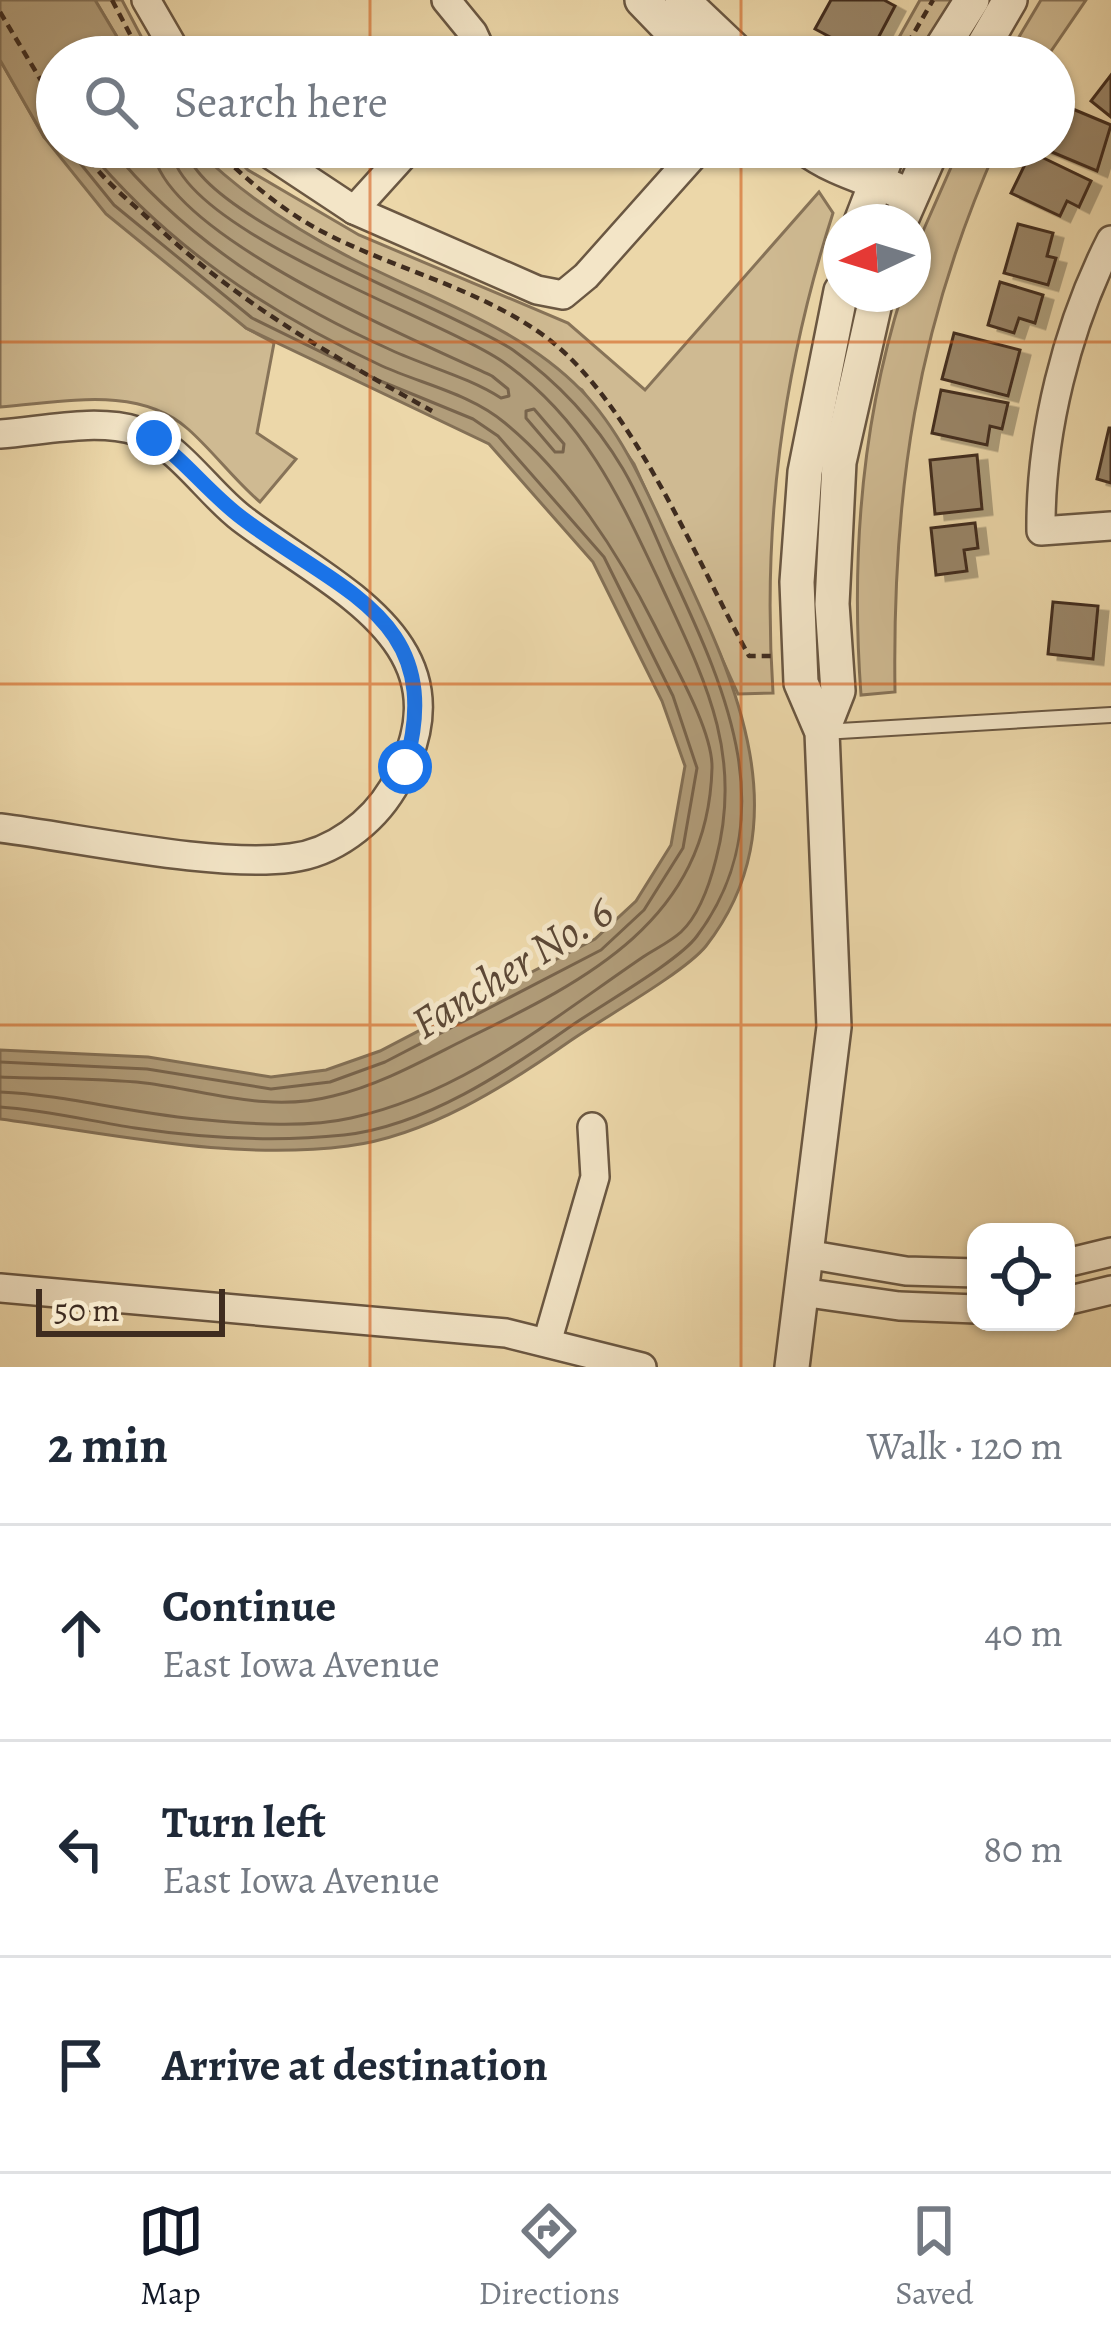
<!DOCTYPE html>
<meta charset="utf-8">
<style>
:root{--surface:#fff;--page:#f2f2f3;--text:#1f2937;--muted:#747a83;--line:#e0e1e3;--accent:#111827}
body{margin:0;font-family:Alegreya,serif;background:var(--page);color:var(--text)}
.controls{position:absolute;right:36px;bottom:36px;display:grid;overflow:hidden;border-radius:24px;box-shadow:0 3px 9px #0004}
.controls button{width:108px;height:108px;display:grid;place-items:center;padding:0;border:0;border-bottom:3px solid var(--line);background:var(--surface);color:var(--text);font:60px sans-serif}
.compass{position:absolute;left:823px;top:204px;width:108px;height:108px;border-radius:50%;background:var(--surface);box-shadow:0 3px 9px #0004;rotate:266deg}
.scale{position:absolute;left:36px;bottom:30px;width:189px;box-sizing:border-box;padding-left:12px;border:6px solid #3f2c1f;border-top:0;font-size:33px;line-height:42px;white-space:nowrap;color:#3f2c1f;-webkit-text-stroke:9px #f3e5c7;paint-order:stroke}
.stop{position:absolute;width:36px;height:36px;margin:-27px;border:9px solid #1a73e8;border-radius:50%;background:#fff}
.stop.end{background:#1a73e8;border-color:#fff;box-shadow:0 3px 12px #0008}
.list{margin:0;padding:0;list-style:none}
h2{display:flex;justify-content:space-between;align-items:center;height:156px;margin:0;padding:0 48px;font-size:51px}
h2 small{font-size:39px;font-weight:400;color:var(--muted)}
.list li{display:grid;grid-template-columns:78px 1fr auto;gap:36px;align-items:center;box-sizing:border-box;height:216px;padding:0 48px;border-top:3px solid var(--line)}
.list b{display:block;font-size:45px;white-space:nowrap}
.list p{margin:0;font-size:39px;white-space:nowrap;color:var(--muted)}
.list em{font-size:39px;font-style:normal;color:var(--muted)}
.icon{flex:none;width:66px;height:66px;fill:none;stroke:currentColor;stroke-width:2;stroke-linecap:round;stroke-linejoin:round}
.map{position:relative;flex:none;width:1111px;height:1367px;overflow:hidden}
.search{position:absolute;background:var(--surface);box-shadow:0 3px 9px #0004;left:36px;right:36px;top:36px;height:132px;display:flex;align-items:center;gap:30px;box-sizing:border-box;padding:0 42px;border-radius:66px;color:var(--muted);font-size:45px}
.sheet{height:804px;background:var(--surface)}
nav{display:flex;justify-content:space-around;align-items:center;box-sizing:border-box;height:168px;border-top:3px solid var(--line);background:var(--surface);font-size:33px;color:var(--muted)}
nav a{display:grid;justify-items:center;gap:6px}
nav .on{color:var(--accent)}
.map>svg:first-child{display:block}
</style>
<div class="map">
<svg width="1111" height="1367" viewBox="0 0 1111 1367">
<defs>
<filter id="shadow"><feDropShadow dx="10" dy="5.5" stdDeviation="0" flood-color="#0004"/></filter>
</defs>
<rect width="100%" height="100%" fill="#ecd7a9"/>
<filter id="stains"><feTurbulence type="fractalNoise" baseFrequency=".00167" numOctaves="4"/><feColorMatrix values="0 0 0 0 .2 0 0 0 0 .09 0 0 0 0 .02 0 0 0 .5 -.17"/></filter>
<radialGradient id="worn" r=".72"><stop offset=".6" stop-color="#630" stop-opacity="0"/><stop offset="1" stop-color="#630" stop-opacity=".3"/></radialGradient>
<g fill="#cfba92" stroke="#877358" stroke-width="3">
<polygon points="95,0 122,0 152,57 129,57"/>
<polygon points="920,0 952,0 918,57 888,57"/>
<polygon points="1041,0 1086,0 1047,57 1007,57"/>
<path d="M0,60L44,137L246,328L274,343L257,433L296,459L260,502C234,480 214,452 188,429C138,384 61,403 0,407Z"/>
<path d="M194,147H225L248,170L359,235L568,323L645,390L819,192L833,213C782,372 762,527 773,693L738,694L634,464L582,390L289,224L234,186Z"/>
<path d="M960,147H997C916,328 892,495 895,692L861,695C851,560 861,424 902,294H913L916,247Z"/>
</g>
<path fill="#b19d7a" stroke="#837056" stroke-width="3" d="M0,0H95L129,57H57V147H194C241,193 292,228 351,258C428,298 519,326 581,390C623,433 648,494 673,548C731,672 805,819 706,946C684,973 603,1018 570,1041C506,1086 427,1136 348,1146C232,1161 114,1134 0,1119V1050L148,1057L271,1077L326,1070L380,1051L595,939L636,901L671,845L685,766L662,701L593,562L489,444L246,328L106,214L44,137L0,60Z"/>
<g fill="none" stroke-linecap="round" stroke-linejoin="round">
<g stroke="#78644c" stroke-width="3">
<path d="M110,147C183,238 286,303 391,350C428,367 468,377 501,398L509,396L508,389L492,376C420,342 156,232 153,147"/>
<polygon points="534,409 564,444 563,452 555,452 526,418 526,411"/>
<polyline points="0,1062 147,1069 271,1089 330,1082 385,1062 601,950 644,910 683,848 697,768 673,696 604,557 498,436 473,419 378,380 252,318 114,205 67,147"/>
<path d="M0,1077C48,1079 97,1078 145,1083C209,1091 268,1113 333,1096C380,1085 424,1060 466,1039C587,980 708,920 712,768C713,730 672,661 655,626C619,554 568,475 505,423C471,394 422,384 382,366C268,313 166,245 86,147"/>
<path d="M0,1092C69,1095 137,1115 207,1120C251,1124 308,1128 351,1118C462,1094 552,1019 643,957C655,949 670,942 681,932C699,915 710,883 716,859C744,753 704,678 660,583C620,498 585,421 506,364C444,319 176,230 171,147"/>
<path d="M0,1107C45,1110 90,1121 135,1128C202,1138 276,1142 344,1135C425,1126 506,1072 571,1026C601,1005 679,961 697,936C784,819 727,692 673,576C657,541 643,503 623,469C595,422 558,382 513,350C455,311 194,217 186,147"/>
</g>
</g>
<g fill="#998567" stroke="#3f2c1f" stroke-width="3" filter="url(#shadow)">
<polygon points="831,0 884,0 895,6 868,57 815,29"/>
<polygon points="1111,75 1111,117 1091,101"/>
<polygon points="1056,102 1111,125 1097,171 1040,147 1054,147"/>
<polygon points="1031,152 1091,181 1079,207 1067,201 1060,216 1011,193"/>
<polygon points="1018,224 1053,233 1047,256 1056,258 1048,285 1004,273"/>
<polygon points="1000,282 1043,295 1035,323 1019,318 1014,333 988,325"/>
<polygon points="954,333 1020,350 1008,396 942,379"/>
<polygon points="941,390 1008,403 1002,429 990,426 987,445 932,433"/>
<polygon points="1109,428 1111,428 1111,483 1097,479"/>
<polygon points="977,455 982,509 935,514 930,460"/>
<polygon points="975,523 978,548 964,550 967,571 936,575 931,528"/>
<polygon points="1053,602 1098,606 1093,659 1048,654"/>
</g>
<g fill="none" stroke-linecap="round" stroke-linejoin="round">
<defs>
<polyline id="service" points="823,732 1111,715"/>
<g id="minor">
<polyline points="146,0 179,57"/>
<polyline points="446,0 473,33 484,57"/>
<polyline points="259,147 354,210 537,290 563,295 586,276 701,147"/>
<polyline points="354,210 411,147"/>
<path d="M1111,240C1067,326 1040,434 1041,531L1111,526"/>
<path d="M0,434C42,431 96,418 137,431C178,444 207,492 241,518C334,589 477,644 393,788C372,823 333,853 291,858C214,868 80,838 0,828"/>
<polyline points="806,1254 906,1271 976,1273"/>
<polyline points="1066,1263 1111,1252"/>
<polyline points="0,1288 506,1333 642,1367"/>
<polyline points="801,1292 899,1306 976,1309"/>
<polyline points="1066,1301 1111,1290"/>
<polyline points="548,1339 595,1177 592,1127"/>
</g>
<g id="tertiary">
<polyline points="642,0 697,57"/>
<polyline points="682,0 742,57"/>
<polyline points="936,57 972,0"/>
<polyline points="977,57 1010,0"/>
<path d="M804,147C837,172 873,178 910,196"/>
<polyline points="861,222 890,147"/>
<polyline points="900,222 933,147"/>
<polyline points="822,732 838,691 832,604 839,462 877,294"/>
<polyline points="792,1367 834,1027 822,732 801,683 797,582 805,472 841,291"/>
</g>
</defs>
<use href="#service" stroke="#6a5742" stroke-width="18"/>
<use href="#minor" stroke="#6a5742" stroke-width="32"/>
<use href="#tertiary" stroke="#6a5742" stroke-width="38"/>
<g stroke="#3f2c1f" stroke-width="4.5" stroke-dasharray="9 6" stroke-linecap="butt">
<polyline points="112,0 142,57"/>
<polyline points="0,12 57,107"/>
<polyline points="900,57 933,0"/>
<path d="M81,147C98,176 125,197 150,220C238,303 327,353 432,411"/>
<path d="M213,147C246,179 280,209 321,231C395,270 484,289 551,341C634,407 697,562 749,656H772"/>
</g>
<use href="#service" stroke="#f3e5c7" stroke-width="14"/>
<use href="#minor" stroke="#f3e5c7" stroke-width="27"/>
<use href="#tertiary" stroke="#f3e5c7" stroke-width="33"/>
</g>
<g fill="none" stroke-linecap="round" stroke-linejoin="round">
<path stroke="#1a73e8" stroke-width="15" d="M154,438C186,462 210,494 242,518C341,593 448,618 405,767"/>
</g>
<path fill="none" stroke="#cf520f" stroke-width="3" stroke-opacity="0.55" d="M370,0V57M741,0V57M370,147V1367M741,147V1367M0,342H1111M0,684H1111M0,1025H1111"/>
<g text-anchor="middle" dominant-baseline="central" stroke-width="10" stroke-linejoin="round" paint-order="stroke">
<g font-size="45" font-style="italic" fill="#5c4836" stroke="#f3e5c7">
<text transform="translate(512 967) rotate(-32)">Fancher No. 6</text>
</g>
</g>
<rect width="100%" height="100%" filter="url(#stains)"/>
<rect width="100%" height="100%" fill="url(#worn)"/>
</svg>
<div class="controls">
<button><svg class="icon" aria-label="locate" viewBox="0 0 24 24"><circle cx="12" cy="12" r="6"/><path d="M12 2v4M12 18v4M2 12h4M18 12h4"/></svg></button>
</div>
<svg class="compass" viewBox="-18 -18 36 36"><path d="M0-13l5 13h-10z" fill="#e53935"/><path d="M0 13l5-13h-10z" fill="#747a83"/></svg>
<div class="scale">50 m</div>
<div class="stop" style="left:405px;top:767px"></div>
<div class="stop end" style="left:154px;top:438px"></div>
<div class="search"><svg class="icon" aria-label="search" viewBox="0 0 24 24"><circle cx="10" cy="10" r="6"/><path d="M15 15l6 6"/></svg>Search here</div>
</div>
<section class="sheet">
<h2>2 min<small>Walk · 120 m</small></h2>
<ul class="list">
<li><svg class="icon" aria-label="ahead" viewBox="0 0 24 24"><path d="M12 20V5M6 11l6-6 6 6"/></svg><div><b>Continue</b><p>East Iowa Avenue</p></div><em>40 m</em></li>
<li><svg class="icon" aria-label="left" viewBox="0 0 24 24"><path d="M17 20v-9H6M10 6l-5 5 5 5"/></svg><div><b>Turn left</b><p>East Iowa Avenue</p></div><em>80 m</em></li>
<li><svg class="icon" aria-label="arrive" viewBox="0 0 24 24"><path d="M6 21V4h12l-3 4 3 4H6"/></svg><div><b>Arrive at destination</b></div></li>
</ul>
</section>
<nav>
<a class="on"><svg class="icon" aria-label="map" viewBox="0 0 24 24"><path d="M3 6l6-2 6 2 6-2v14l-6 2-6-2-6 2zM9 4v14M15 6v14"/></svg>Map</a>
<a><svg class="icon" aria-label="directions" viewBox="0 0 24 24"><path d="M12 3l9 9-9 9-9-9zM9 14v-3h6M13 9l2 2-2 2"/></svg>Directions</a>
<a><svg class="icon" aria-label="saved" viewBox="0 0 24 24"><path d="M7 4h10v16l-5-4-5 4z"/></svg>Saved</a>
</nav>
